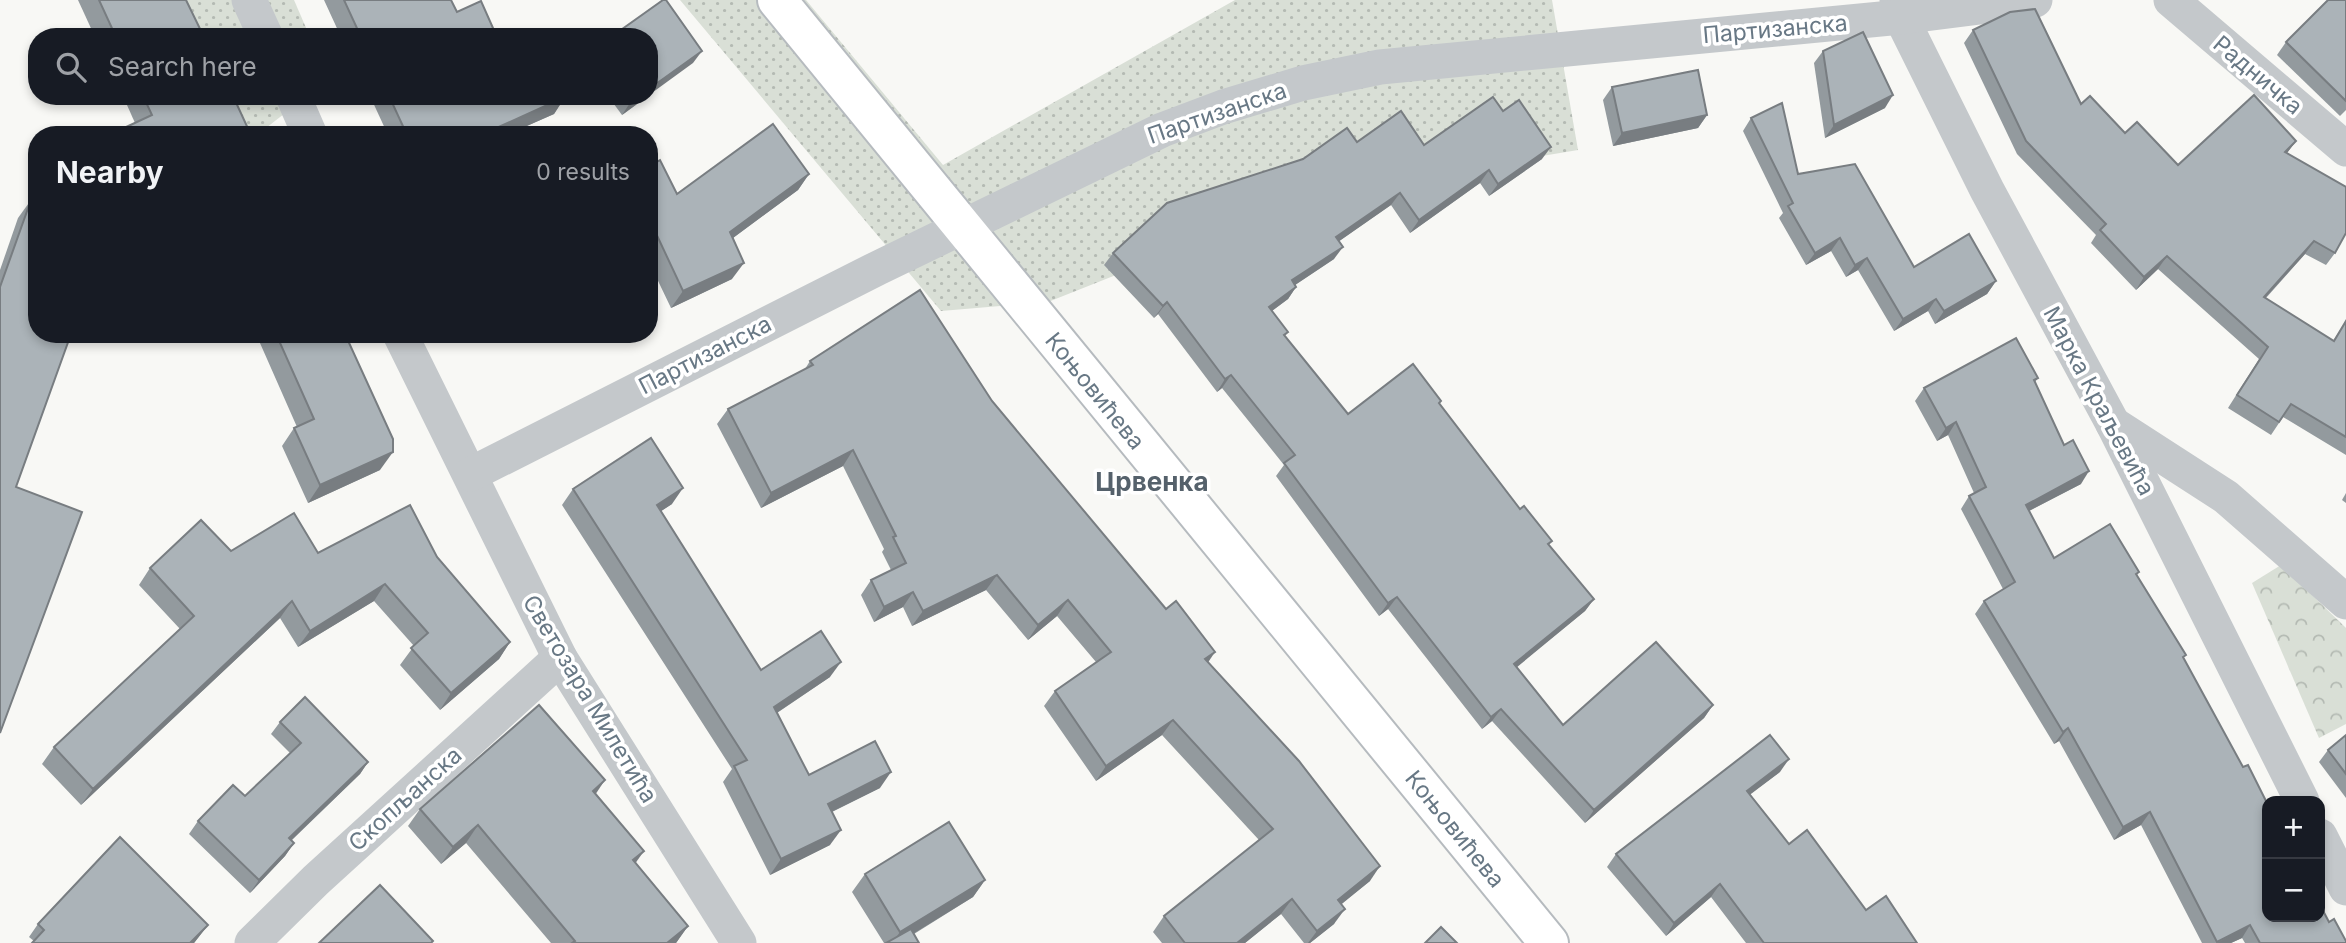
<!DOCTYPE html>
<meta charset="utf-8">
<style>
:root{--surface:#171b24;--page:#242831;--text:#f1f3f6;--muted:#9ea1a6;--line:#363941}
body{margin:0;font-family:Inter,sans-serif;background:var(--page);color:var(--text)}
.controls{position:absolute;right:21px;bottom:21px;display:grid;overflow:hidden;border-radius:14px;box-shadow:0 4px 10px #0003}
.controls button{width:63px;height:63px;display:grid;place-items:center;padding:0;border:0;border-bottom:2px solid var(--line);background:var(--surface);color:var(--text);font:35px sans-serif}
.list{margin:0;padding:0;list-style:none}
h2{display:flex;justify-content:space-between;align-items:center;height:91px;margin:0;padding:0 28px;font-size:30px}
h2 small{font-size:23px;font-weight:400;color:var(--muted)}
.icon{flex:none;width:38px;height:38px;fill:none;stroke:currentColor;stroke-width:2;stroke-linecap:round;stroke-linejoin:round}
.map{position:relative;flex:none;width:2346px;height:943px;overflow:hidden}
.search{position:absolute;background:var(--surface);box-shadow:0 4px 10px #0003;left:28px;top:28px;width:630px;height:77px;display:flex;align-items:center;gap:18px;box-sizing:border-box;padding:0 24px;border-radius:28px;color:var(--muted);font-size:26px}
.panel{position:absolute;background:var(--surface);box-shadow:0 4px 10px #0003;left:28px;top:126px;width:630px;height:217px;border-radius:28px}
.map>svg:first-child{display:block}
</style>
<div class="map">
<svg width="2346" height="943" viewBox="0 0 2346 943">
<defs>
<pattern id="grass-dots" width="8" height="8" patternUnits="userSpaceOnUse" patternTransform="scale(1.75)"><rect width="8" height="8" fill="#d9dfd6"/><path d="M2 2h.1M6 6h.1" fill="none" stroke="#b4bab3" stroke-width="1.8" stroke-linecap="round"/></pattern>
<pattern id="park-crowns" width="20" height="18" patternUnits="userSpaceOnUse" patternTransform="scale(1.75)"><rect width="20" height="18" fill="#d9dfd6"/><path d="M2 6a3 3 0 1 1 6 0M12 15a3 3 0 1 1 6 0" fill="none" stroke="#b4bab3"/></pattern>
</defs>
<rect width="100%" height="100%" fill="#f8f8f5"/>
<g fill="url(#grass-dots)">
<polygon points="176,0 294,0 310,37 193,37"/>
<polygon points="680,0 806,0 943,165 1235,0 1552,0 1578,150 1325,192 1048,302 941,311"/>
<polygon points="220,96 307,96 257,135 238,135"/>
</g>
<polygon fill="url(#park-crowns)" points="2281,565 2346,628 2346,724 2319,738 2252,583"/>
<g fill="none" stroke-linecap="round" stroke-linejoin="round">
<defs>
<polyline id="secondary" points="777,0 1549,943"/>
</defs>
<use href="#secondary" stroke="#b6bbbf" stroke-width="42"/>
<g stroke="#c4c8cb" stroke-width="35">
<polyline points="249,0 266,37"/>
<polyline points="1897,0 1901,17 1987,190 2113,424 2302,801"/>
<polyline points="2171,0 2346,149"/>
<polyline points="293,96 310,135"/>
<polyline points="400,334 560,658 739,943"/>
<polyline points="2113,424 2226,497 2346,602"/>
<polyline points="471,474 878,268 1162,130 1223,107 1303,83 1380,67 1901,17 2035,0"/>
<polyline points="2320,836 2346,888"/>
<polyline points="252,943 316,880 560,658"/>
</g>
<use href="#secondary" stroke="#fff" stroke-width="38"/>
</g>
<g fill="#939a9e">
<polygon points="78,0 186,0 204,37 95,37"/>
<polygon points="324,0 451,0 457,12 497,37 341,37"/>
<polygon points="2346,0 2346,110 2340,116 2277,55 2286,42"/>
<polygon points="1973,30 2081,104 2125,133 2178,165 2296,141 2287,153 2335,253 2326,265 2305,254 2266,298 2333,341 2346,321 2346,455 2283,417 2271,435 2228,408 2259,359 2158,269 2136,290 2091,243 2096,235 2017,154 1964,43"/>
<polygon points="1823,51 1885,108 1825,138 1814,63"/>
<polygon points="1612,87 1707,115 1698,128 1613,146 1603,100"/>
<polygon points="123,96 233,96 135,123"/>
<polygon points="370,96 565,96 565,97 554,114 506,135 388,135"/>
<polygon points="608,96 648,96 622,115"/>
<polygon points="1503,111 1542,159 1489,196 1480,183 1410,233 1391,205 1339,241 1334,259 1295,285 1296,287 1288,299 1272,311 1288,332 1285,336 1348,414 1441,401 1439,404 1520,509 1552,541 1549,545 1594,599 1585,611 1516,667 1563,725 1713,705 1704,718 1585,823 1492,721 1482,729 1388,609 1379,616 1276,476 1284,465 1222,388 1217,392 1158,314 1154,318 1104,265 1113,253 1357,142 1424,145"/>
<polygon points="1751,118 1798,174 1914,267 1996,281 1987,294 1935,324 1928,311 1894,331 1858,270 1846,277 1831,251 1806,265 1779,218 1783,213 1743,131"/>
<polygon points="649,166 677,194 809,174 798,190 733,238 732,279 671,308 649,262"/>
<polygon points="31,200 16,487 0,733 0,270 18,218"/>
<polygon points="256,334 345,334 380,470 308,503 282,446 294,428 297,427"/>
<polygon points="810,361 992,401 1208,662 1370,881 1341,904 1334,924 1310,943 1304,943 1281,914 1245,943 1162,943 1153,932 1164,916 1259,840 1162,735 1096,781 1044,706 1055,691 1096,662 1057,616 1028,640 986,590 912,626 903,607 874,622 861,595 871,580 891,570 882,552 884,549 843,466 761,508 717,424 728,409 805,369"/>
<polygon points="2038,378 2035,382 2081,484 2029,511 2054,558 2139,572 2137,575 2184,659 2267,917 2329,922 2346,943 2245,943 2242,938 2231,943 2202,943 2141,825 2114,840 2059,741 2054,744 1975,614 1984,601 2003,589 1961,509 1969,496 1974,493 1948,435 1937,441 1915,401 1924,388"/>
<polygon points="573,489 672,504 661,511 761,670 830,677 777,713 809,775 880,788 832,812 830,845 770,875 723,782 732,769 562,505"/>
<polygon points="2346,493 2346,503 2342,500"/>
<polygon points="231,551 437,557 510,642 499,659 440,710 400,665 414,646 374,601 298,647 280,618 81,805 42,764 54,747 180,629 139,585 150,568"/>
<polygon points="280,722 368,762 360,774 291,841 294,843 285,856 250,893 189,834 198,821 245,796 290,753 271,734"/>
<polygon points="2346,735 2346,798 2319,762 2328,750"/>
<polygon points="1780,772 1750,794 1789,844 1866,910 1917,943 1746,943 1711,897 1666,936 1607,867 1616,854"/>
<polygon points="595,794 636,863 688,926 676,943 551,943 466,843 441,864 408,826 420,809"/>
<polygon points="865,874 985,880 973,897 914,934 919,943 884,943 852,892"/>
<polygon points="38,924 208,925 194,943 32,943 34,941 29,937"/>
</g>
<g fill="#787d81">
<polygon points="702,51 693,63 649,95 649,89"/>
<polygon points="1893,95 1885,108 1825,138 1834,125"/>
<polygon points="639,96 648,96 622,115 630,103"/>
<polygon points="565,97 554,114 506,135 481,135"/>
<polygon points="1707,115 1698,128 1613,146 1622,133"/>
<polygon points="2296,141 2287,153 2285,152"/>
<polygon points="1551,147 1542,159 1489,196 1498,184"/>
<polygon points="1489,170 1480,183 1410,233 1419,220"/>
<polygon points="809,174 798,190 718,249 730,232"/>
<polygon points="1400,193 1391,205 1328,249 1336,237"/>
<polygon points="1840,238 1831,251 1806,265 1815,253"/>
<polygon points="2314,241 2305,254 2255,309 2264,297"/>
<polygon points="1343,247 1334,259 1283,293 1292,280"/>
<polygon points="2167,256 2158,269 2136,290 2144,277"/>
<polygon points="1867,258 1858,270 1846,277 1855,265"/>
<polygon points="744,263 732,279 671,308 683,291"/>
<polygon points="1996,281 1987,294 1935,324 1944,311"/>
<polygon points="1296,287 1288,299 1261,319 1269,307"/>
<polygon points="1936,299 1928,311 1894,331 1903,319"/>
<polygon points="1167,302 1158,314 1154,318 1163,306"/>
<polygon points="1231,375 1222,388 1217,392 1225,379"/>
<polygon points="1956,422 1948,435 1937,441 1946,428"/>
<polygon points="853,450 843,466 761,508 771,493"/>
<polygon points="393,452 380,470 308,503 320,485"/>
<polygon points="2089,471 2081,484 2017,517 2026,505"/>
<polygon points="683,488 672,504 646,521 657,505"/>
<polygon points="997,575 986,590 912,626 923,611"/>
<polygon points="385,584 374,601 298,647 310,631"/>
<polygon points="913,592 903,607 874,622 884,607"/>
<polygon points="1397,597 1388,609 1379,616 1388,603"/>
<polygon points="1594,599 1585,611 1505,677 1514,664"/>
<polygon points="1068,600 1057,616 1028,640 1038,625"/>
<polygon points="292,601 280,618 81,805 93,789"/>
<polygon points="510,642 499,659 440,710 451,693"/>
<polygon points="1215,652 1205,667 1205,659"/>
<polygon points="841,662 830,677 763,722 774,707"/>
<polygon points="1713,705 1704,718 1585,823 1594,810"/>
<polygon points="1501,709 1492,721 1482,729 1491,717"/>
<polygon points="1173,720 1162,735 1096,781 1106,766"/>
<polygon points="2068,728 2059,741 2054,744 2063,732"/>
<polygon points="1789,759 1780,772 1739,803 1747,791"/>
<polygon points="368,762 360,774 280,851 289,838"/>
<polygon points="891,772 880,788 817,819 828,804"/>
<polygon points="605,780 593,798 593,791"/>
<polygon points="2150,812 2141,825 2114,840 2123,827"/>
<polygon points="478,825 466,843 441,864 453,847"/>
<polygon points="841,830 830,845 770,875 781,859"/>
<polygon points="294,843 285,856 250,893 259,880"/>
<polygon points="644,851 632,868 633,860"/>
<polygon points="1380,866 1370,881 1327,916 1338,900"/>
<polygon points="985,880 973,897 898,943 892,943 900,932"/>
<polygon points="1720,884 1711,897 1666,936 1674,923"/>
<polygon points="1292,899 1281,914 1245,943 1237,943"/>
<polygon points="1345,909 1334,924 1310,943 1308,943 1317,931"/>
<polygon points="208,925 194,943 190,943"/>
<polygon points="2250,925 2242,938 2231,943 2217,943"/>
<polygon points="688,926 676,943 667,943"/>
</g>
<g fill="#abb3b8" stroke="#787d81" stroke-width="2">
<polygon points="99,0 186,0 204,37 116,37"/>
<polygon points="344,0 451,0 457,12 481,1 497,37 361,37"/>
<polygon points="663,0 666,0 702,51 649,89 649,37 611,37"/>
<polygon points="2328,0 2346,0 2346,101 2286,42"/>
<polygon points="2035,9 2081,104 2090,96 2125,133 2137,122 2178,165 2254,95 2296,141 2285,152 2346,187 2346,233 2335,253 2314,241 2264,297 2334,341 2346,321 2346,437 2291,404 2279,422 2237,395 2268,347 2167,256 2144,277 2100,230 2106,224 2026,141 1973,30 2010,12"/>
<polygon points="1863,32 1893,95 1834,125 1823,51"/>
<polygon points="1698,70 1707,115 1622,133 1612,87"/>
<polygon points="143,96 233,96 251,135 109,135 152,115"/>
<polygon points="389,96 565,96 565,97 481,135 407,135"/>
<polygon points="626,96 639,96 630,103"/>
<polygon points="1493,97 1503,111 1519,100 1551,147 1498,184 1489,170 1419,220 1400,193 1336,237 1343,247 1292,280 1296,287 1269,307 1288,332 1284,335 1348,414 1413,364 1441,401 1439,403 1520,509 1524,506 1552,541 1548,544 1594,599 1514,664 1563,725 1656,642 1713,705 1594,810 1501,709 1491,717 1397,597 1388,603 1284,463 1295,455 1231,375 1225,379 1167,302 1163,306 1113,253 1167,203 1303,159 1347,128 1357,142 1401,111 1424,145"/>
<polygon points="1782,103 1798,174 1855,164 1914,267 1969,234 1996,281 1944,311 1936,299 1903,319 1867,258 1855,265 1840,238 1815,253 1788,206 1793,203 1751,118"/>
<polygon points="773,124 809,174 730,232 744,263 683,291 654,229 649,231 649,166 660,160 677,194"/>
<polygon points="31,200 37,202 37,334 71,334 16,487 82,512 0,733 0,287"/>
<polygon points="920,290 992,401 1166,609 1176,601 1215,652 1205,659 1299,761 1380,866 1338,900 1345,909 1317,931 1292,899 1237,943 1185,943 1164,916 1273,829 1173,720 1106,766 1055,691 1111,652 1068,600 1038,625 997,575 923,611 913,592 884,607 871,580 906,563 893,537 896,536 853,450 771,493 728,409 813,365 810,361"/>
<polygon points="276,334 345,334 393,439 393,452 320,485 294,428 314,419"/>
<polygon points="2016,338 2038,378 2034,380 2064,445 2073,440 2089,471 2026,505 2054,558 2110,524 2139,572 2136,574 2186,655 2183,657 2243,767 2248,765 2267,803 2267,917 2320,917 2320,905 2329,922 2334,919 2346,941 2346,943 2260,943 2250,925 2217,942 2150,812 2123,827 2068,728 2063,732 1984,601 2015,582 1969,496 1986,487 1956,422 1946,428 1924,388"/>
<polygon points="651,438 683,488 657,505 761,670 821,631 841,662 774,707 809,775 875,741 891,772 828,804 841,830 781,859 734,766 747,760 573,489"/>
<polygon points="410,505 437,557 510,642 451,693 411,648 428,633 385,584 310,631 292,601 93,789 54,747 194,616 150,568 201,520 231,551 294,513 318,553"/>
<polygon points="305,697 368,762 289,838 294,843 259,880 198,821 233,785 245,796 301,743 280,722"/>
<polygon points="539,705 605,780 593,791 644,851 633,860 688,926 667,943 572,943 575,941 478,825 453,847 420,809"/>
<polygon points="1770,735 1789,759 1747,791 1789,844 1807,830 1866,910 1886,896 1917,943 1764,943 1720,884 1674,923 1616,854"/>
<polygon points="2346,735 2346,774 2328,750"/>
<polygon points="949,822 985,880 900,932 865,874"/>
<polygon points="120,837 208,925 190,943 32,943 44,930 38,924"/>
<polygon points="380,885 433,941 431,943 319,943"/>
<polygon points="1441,927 1457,943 1425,943"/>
<polygon points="911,929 919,943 886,943"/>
</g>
<g text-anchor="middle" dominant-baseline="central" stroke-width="7" stroke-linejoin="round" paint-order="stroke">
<g font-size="23" fill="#687885" stroke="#fff">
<text transform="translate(1775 29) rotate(-5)">Партизанска</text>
<text transform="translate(2258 75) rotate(40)">Радничка</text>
<text transform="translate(1217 113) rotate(-19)">Партизанска</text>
<text transform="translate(705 355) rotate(-27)">Партизанска</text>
<text transform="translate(1095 391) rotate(51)">Коњовићева</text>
<text transform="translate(2099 401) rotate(62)">Марка Краљевића</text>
<text transform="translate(590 699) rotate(59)">Светозара Милетића</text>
<text transform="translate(405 799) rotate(-42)">Скопљанска</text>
<text transform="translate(1455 829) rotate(51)">Коњовићева</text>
</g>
<g font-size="26" font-weight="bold" fill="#55616b" stroke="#fff">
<text x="1152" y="481">Црвенка</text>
</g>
</g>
</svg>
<div class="controls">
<button>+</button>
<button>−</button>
</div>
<div class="search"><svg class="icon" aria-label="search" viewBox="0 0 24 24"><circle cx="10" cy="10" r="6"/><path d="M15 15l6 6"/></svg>Search here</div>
<section class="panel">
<h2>Nearby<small>0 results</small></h2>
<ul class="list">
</ul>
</section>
</div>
